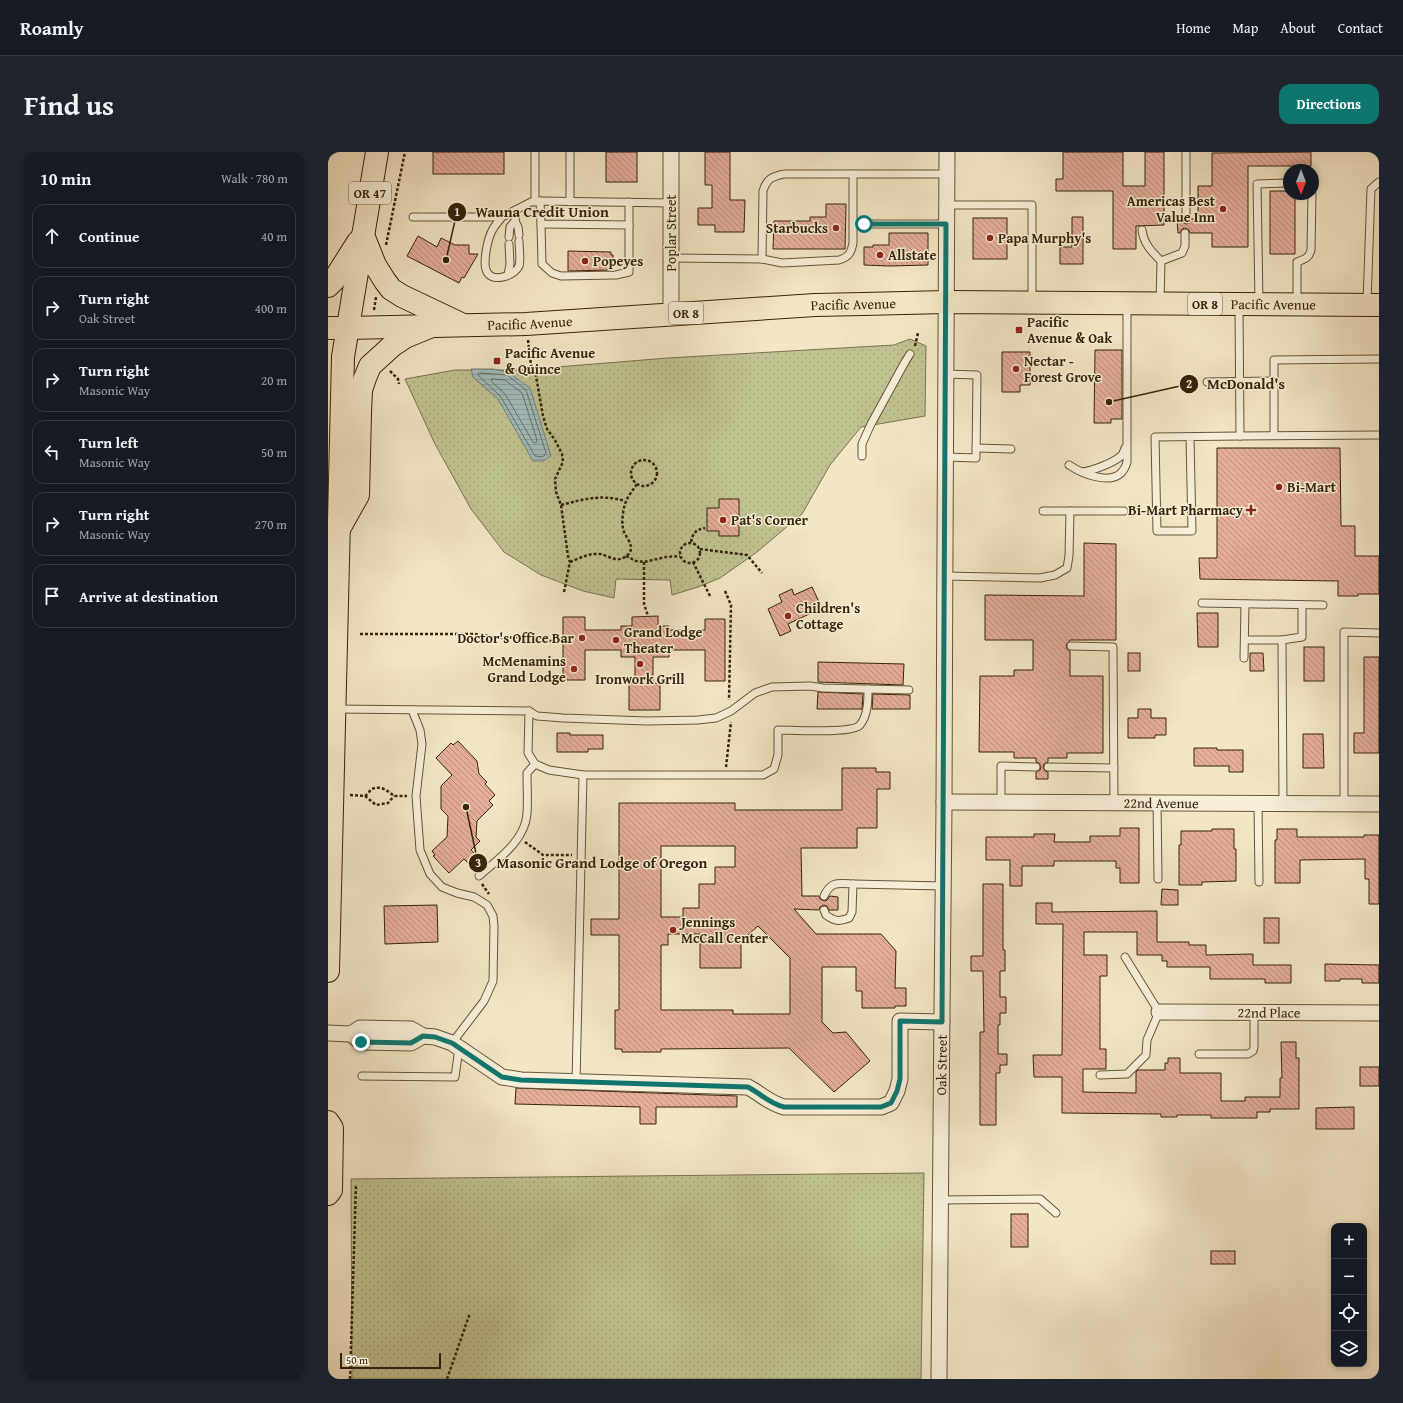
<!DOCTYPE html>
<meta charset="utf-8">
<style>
:root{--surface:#171b24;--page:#20242c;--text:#f1f3f6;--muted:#9ea1a6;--line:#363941;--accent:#0f766e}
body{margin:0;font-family:"Gentium Book Plus",serif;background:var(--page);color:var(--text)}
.controls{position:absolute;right:12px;bottom:12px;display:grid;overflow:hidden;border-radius:8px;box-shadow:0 2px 6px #0003}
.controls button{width:36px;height:36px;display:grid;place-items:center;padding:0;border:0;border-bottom:1px solid var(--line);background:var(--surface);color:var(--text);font:20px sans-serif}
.compass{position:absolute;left:955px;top:12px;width:36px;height:36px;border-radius:50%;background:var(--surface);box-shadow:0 2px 6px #0003;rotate:180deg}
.scale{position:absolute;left:12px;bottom:10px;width:101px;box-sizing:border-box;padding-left:4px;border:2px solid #35240a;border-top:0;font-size:11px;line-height:14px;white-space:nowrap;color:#35240a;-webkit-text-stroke:3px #f7efd9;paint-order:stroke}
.stop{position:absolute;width:12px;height:12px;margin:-9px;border:3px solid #0f766e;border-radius:50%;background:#fff}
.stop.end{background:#0f766e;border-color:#fff;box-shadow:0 1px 4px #0008}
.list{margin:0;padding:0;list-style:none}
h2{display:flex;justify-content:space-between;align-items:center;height:52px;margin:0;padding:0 16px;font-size:17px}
h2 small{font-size:13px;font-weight:400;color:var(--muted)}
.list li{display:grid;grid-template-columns:26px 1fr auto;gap:12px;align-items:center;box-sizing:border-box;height:64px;margin:0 8px 8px;padding:0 8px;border:1px solid var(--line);border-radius:12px}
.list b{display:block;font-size:15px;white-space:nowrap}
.list p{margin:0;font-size:13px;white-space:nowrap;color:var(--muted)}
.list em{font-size:13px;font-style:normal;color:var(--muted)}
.icon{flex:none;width:22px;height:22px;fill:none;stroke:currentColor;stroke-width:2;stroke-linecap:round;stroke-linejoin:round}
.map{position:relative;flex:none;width:1051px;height:1227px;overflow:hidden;border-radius:12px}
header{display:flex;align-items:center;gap:24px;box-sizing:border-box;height:56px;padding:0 20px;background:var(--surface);border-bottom:1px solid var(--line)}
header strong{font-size:19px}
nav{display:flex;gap:22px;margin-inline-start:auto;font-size:14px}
.intro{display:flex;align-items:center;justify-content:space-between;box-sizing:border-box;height:96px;padding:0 24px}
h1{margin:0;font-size:28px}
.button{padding:10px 18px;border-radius:12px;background:var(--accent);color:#fff;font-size:14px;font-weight:700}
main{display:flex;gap:24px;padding:0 24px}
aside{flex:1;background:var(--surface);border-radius:12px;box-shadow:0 2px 6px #0003}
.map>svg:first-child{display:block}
</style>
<header>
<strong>Roamly</strong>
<nav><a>Home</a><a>Map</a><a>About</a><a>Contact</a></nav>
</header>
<div class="intro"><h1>Find us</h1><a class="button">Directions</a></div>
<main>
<aside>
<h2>10 min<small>Walk · 780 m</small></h2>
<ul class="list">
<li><svg class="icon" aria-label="ahead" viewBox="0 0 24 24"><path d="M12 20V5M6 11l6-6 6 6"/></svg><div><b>Continue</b></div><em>40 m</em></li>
<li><svg class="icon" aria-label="right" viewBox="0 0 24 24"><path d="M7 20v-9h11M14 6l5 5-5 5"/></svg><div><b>Turn right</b><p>Oak Street</p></div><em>400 m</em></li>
<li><svg class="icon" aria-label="right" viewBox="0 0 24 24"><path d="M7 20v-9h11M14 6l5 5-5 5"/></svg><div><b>Turn right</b><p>Masonic Way</p></div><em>20 m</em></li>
<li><svg class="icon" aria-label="left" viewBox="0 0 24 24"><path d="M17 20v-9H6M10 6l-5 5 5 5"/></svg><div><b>Turn left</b><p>Masonic Way</p></div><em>50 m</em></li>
<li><svg class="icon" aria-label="right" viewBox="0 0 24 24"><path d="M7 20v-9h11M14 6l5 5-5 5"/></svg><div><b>Turn right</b><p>Masonic Way</p></div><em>270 m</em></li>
<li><svg class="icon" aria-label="arrive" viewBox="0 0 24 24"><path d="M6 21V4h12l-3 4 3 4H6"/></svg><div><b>Arrive at destination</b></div></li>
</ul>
</aside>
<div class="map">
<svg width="1051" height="1227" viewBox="0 0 1051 1227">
<defs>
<pattern id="grass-dots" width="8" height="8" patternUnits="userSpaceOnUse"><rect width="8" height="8" fill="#c0c391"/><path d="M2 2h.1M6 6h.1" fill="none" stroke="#a6a77c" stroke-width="1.8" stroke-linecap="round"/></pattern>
<pattern id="water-rules" width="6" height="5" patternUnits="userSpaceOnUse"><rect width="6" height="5" fill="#a0bdbf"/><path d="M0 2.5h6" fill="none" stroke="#8aa2a3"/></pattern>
<pattern id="building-back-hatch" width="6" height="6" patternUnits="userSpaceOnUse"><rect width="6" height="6" fill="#e5ad9a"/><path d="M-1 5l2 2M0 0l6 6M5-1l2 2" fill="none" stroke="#ba8d7c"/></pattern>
</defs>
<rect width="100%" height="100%" fill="#f3e6c5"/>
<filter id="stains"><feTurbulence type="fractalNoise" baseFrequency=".005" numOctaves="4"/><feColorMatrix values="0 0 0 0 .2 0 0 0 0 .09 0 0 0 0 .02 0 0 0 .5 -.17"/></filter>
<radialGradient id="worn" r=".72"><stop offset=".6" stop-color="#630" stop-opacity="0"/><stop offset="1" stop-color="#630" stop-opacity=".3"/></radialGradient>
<g fill="url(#grass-dots)" stroke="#7a744e">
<polygon points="582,187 598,194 597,264 533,275 502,313 474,362 429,400 392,426 370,435 344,443 342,428 288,427 286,446 255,439 213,423 176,400 143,357 107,292 77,227 127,218 192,218 340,206 566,193"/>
<polygon points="596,1021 593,1227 24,1227 23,1027"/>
</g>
<polygon fill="url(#water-rules)" stroke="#758077" points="143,217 165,217 180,220 202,236 223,304 215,309 205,309 170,247 145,225"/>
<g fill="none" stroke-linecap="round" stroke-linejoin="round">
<g stroke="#6a7064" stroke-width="1">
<polygon points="152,221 179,223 198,238 218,301 217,303 214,305 207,304 173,245 151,224 150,222"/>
<polygon points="164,227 177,228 194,241 209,288 208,291 205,290 177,242 164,230"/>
</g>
</g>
<g fill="url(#building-back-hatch)" stroke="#35240a" fill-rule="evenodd">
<rect x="105" y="0" width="71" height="22"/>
<rect x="278" y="0" width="31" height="30"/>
<polygon points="377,0 402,0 402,48 417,48 416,80 387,80 387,73 370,73 370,56 384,56 384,33 377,33"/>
<polygon points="735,0 795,0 795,34 817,34 817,0 836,0 836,73 808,74 808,97 785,97 785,39 728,39 728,27 735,27"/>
<polygon points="983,0 983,14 920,14 920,95 884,95 884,81 862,81 861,78 857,76 854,77 852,81 850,81 849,67 853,67 854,70 858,72 861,71 863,67 870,67 870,34 884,34 884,1"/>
<polygon points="942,39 961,39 961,42 967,42 967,102 942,102"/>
<polygon points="498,52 518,52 517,97 445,97 446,69 482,69 482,65 498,65"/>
<polygon points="744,65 755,65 755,112 732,112 732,95 744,95"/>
<rect x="645" y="66" width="34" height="41"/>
<polygon points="561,81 600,81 600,113 561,114 536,113 536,95 545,95 545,93 561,93"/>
<polygon points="90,84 109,95 113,86 127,93 141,93 141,102 150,102 136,126 134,125 131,131 79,104"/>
<polygon points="240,99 283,100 283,103 285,103 285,115 283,115 283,118 240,119"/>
<polygon points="767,198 794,198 794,267 783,267 783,271 766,271"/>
<polygon points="674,200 702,200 702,233 692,233 692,240 674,240"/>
<polygon points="889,296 1012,296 1013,374 1027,374 1027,404 1051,404 1051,442 1030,442 1030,444 1010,444 1010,429 872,427 871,406 889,406"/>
<polygon points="391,347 411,347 411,384 391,384 391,379 379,379 379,356 391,356"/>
<polygon points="756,391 788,392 788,488 742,488 738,493 739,497 742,499 742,524 775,524 775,601 739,601 739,606 720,606 720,610 716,612 715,615 717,619 720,620 720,627 708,627 708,620 712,618 713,615 711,611 708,610 708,606 686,606 686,600 651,600 652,524 686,524 686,518 705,518 705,488 657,488 657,443 756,444"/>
<polygon points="484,435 494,456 460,472 463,479 452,484 440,457 454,450 451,443 464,437 466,443"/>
<polygon points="869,461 890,461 890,495 870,495"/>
<polygon points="330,464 330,474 341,474 341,478 377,478 377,467 397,467 397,529 377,529 377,498 341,498 341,505 325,505 325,531 332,531 332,558 301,558 301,531 307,531 307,505 293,505 293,498 257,498 257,528 235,528 235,465 257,465 257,478 293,478 293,474 304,474 304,465"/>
<rect x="976" y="495" width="20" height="34"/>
<rect x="800" y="501" width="12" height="18"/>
<polygon points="922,501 935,501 936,519 922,519"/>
<polygon points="1036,505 1051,505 1051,601 1026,601 1026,581 1036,581"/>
<polygon points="490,510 576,512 575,533 490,530"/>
<polygon points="490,540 535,542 534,557 489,557"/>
<polygon points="545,542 582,543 582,557 544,557"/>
<polygon points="810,557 823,557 823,566 838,566 838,583 827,583 827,586 800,586 800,566 810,566"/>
<polygon points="229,581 242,581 242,583 275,583 275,597 260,597 260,600 229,600"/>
<polygon points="975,582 995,582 996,616 975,616"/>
<polygon points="130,589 149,609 151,622 159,630 157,632 167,643 161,649 165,653 149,669 148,685 152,689 143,698 151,706 143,714 136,707 121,721 105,704 107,703 104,699 119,685 120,664 113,657 113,634 124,623 108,606 123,591 125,593"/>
<polygon points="866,596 889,596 889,598 915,598 915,620 901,620 901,614 866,614"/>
<path d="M514,616H548V620H562V637H549V676H529V696H473L474,744H491L492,747L496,749L499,748L502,744L510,745V758H501L499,754L496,753L492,755L491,758L466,757L488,782H553L568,799L567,836H578V854H567V856H534V839H528V815H494V870L505,881L518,880L542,909L506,940L461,896L333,897V900H294V897H287V858H291V783H263V767H291V651H407V658H514ZM333,694H407V715H387V732H371V756H355V765H333ZM430,774L462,806V862H405V858H333V793H340V782H372V816H413V789Z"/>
<polygon points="792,676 811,676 811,731 792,731 792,716 788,716 788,709 726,709 726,714 694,714 694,734 682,734 682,708 658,708 658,685 706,685 706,682 727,682 726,690 762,690 762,684 792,684"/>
<polygon points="884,677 906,677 906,697 908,697 908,729 874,730 874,733 851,733 851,693 853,693 853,679 884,679"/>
<polygon points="949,677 969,677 969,685 1036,685 1036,683 1051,683 1051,752 1041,752 1041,727 1037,727 1037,707 972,708 972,731 947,731 947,688 949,688"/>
<polygon points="655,732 675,732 675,798 677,798 677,819 672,819 672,845 678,845 678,861 672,861 672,873 670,873 670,902 679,902 679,913 672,913 672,921 668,921 668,973 652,973 652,880 656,880 655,819 643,819 643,804 655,804"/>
<polygon points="834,737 850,738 850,753 833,753"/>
<polygon points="708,751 724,751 724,760 829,759 829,790 861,790 861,793 878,793 878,803 925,802 925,813 963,813 963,831 937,831 937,827 882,827 882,815 839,815 839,809 834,809 834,803 809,803 809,780 756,780 756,803 779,803 779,824 772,824 772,897 778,897 778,917 755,917 755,940 808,941 808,920 810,918 837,918 837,911 840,911 840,906 852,906 852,921 893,921 893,949 917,949 917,945 952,945 952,926 954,926 953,890 968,890 968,906 971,906 971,957 942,957 942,960 929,960 929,966 883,966 883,963 849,963 849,965 833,965 833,962 734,961 734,925 706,925 705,903 734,903 735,772 708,772"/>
<polygon points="109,753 110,790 57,792 56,754"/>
<rect x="936" y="766" width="15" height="25"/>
<polygon points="997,812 1051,813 1051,831 1034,831 1034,827 1012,827 1012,829 997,829"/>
<rect x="1032" y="915" width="19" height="19"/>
<polygon points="188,936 409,944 409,955 328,955 328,972 312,972 312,955 187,952"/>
<polygon points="1026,955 1026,977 988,977 988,956"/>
<rect x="683" y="1062" width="17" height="33"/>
<rect x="883" y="1099" width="24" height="13"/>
</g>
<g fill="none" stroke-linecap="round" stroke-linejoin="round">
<defs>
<g id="service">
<polyline points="207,0 207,50"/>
<polyline points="212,49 213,72 301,73"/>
<polyline points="242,50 242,0"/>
<polyline points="618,53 704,53 704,149"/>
<polyline points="188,58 187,69 190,75 191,83"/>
<polyline points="85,65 174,65 203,50 212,49 343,51"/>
<path d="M174,65C171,69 167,73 165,77C160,85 154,111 159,120C165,131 186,124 191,114C193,108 191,96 191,89"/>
<polyline points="858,67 858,0"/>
<polyline points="213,72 214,112 224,121 233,124 288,123 301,120 301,50"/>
<polyline points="536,72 618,72"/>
<path d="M814,78C816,92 823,99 833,109"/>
<polyline points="181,85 182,75 187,69"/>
<path d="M343,106L434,107L435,39C439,26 444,25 456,22H619"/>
<path d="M434,107L454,111L511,108C521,105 523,101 525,91V22"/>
<polyline points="180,123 182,112 181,92"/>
<path d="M969,149V110C977,107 981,106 983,98L984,42"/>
<polyline points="832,150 833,109 854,101 857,94 857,81"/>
<polyline points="931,150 929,32 961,31"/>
<polyline points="1039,151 1043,37 1051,30"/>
<polyline points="911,155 912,284 1051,283"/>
<polyline points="879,230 946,229"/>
<polyline points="946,283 946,208 1051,207"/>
<polyline points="862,285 864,379 829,379 827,285 912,284"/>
<polyline points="648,296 683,297"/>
<polyline points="534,304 534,292 543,272 577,210 582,202"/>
<polyline points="617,305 648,306 649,223 617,222"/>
<path d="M741,313C753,321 781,333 793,321C796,318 798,314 799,310V153"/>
<path d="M754,320C764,319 785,311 793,304C795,302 796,299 797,296"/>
<polyline points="715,359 796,359"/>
<polyline points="617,424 712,426 727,423 739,416 741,404 742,359"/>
<polyline points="874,451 995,453"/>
<polyline points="917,488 954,488"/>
<polyline points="743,494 785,495 786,651"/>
<polyline points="916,506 917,452"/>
<path d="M8,557L201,559L200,601L207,612L221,618L255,623H435L446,617L450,603V578C464,578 524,582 532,573C540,563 540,549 540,537"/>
<polyline points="84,558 92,578 94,592 88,644 92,698 102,722 114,735 129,741 146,745 159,753 165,764 166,774 165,829 156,849 124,891"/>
<polyline points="201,559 209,564 235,566 319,569 370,568 388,566 403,559 427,541 444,535 482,534 495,536 581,538"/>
<polyline points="720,615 786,616"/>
<polyline points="673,650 673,614 708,615"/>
<polyline points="829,651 830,727"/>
<polyline points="930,651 931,730"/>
<polyline points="955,651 954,488 974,485 974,453"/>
<polyline points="1016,652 1016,480 1051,481"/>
<path d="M151,724C169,708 197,689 199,662C200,649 199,635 199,621L207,612"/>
<polyline points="525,732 615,734"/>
<path d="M496,758L498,763C506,769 511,770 521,766L524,760L525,732C510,731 503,729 496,744"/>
<polyline points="871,902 920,902 925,899 926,895 926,860"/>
<polyline points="772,923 799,922 818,903 819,888 831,860 797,805"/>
<polyline points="34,924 127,925 131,896"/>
<polyline points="248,930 255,623"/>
<polyline points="612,1048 712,1047 728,1061"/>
</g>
<g id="minor">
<polyline points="343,0 343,162"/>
<path id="s1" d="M616,650L1051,652"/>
<path id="s2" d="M831,860L1051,861"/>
<path d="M0,881L23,882L32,876L83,877L95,884L107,885L124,891L174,925L193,928L420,935C433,942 441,951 456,955H553L563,951L569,939L572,927V869L614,870"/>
<polyline points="23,882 33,890 83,891 95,884"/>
<path id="s3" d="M611,1227C611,1036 615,845 616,654C617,436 617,218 619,0"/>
</g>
<g id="primary">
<path id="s4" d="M20,176L198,172L487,153L535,152L618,150L1051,153"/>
</g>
<g id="trunk">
<polyline points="35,83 47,113 57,129 63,137 74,144 135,173"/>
<polyline points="0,134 6,128 30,90"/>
<polyline points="0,176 20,176"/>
<polyline points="12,375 30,343 32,261 33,238 37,226 42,214 65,193 77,185 104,174"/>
<polyline points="0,819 15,205 49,0"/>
<polyline points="0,970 4,976 3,1038 0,1042"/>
</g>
</defs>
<use href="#service" stroke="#645439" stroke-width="9"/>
<use href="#minor" stroke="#645439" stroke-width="17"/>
<use href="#primary" stroke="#35240a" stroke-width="24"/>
<use href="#trunk" stroke="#35240a" stroke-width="24"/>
<g stroke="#35240a" stroke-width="2.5" stroke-dasharray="3 2" stroke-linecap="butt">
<polyline points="58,93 77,0"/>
<polyline points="46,158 48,145"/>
<polyline points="200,188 203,213 208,224 215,264 219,277 227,288 234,302 235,310 227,327 228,340 233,353 240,404 242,410 236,440"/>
<polyline points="587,194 590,181"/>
<polyline points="62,219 70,227 71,232"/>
<circle cx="316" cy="321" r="13"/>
<path d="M233,353C256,347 274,342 297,349"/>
<path d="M363,390C365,381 367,378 377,376"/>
<circle cx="362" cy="401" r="10"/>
<polyline points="372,397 419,403 434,421"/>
<polyline points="298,404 308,409 316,410 338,405 352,404"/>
<path d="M242,410C252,406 261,401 272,402C279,403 287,410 295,406C310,399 300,388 296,380C294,374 294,368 295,362C296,349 302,342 309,332"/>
<polyline points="316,410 316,452 320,464"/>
<polyline points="365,410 382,444"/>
<polyline points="397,439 403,453 401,548"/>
<polyline points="32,482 147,482 174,486 192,485 210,489 235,489"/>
<polyline points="398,615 403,570"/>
<path d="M22,643L37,644C40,642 42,638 44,637C53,633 60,639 66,644H79"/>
<polyline points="37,644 48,653 60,651 66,644"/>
<polyline points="197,690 215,703 244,703"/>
<polyline points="154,732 161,742"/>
<polyline points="22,1227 28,1032"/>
<polyline points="119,1227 142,1161"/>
</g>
<use href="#service" stroke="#f7efd9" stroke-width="7"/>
<use href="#minor" stroke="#f7efd9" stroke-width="15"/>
<use href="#primary" stroke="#f3e6c5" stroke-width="22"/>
<use href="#trunk" stroke="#f3e6c5" stroke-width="22"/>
</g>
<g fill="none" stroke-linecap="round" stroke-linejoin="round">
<path stroke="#0f766e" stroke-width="5" d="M33,890L83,891L95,884L107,885L124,891L174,925L193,928L420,935C433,942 441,951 456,955H553L563,951L569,939L572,927V869L614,870L618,72H536"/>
</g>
<g fill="#8f2418" stroke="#f7efd9" stroke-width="1.5">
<circle cx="895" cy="57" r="4"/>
<circle cx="508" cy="76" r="4"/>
<circle cx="662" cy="86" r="4"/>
<circle cx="552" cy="103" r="4"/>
<circle cx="257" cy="109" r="4"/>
<rect x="687" y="174" width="8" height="8" rx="2"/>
<rect x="165" y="205" width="8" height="8" rx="2"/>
<circle cx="688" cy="217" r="4"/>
<circle cx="951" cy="335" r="4"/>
<path d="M921 352h4v4h4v4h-4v4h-4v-4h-4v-4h4z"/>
<circle cx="395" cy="368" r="4"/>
<circle cx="460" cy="464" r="4"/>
<circle cx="254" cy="486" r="4"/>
<circle cx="288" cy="488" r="4"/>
<circle cx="312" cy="512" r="4"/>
<circle cx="246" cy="517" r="4"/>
<circle cx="345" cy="778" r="4"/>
</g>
<g text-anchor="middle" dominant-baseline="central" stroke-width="3" stroke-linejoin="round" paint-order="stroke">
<g fill="#f7efd9" stroke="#6f6148" stroke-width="1">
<rect x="21" y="30" width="42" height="22" rx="3"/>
<rect x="860" y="141" width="34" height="22" rx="3"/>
<rect x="341" y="150" width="34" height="22" rx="3"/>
</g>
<g font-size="13" font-weight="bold" fill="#35240a">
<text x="42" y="41">OR 47</text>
<text x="877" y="152">OR 8</text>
<text x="358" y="161">OR 8</text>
</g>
<g font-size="14" font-weight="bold" fill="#35240a" stroke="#f7efd9" text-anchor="start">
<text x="887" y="49" text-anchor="end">Americas Best<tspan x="887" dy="16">Value Inn</tspan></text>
<text x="500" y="76" text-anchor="end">Starbucks</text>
<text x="670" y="86">Papa Murphy's</text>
<text x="560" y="103">Allstate</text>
<text x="265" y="109">Popeyes</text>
<text x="699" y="170">Pacific<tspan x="699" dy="16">Avenue &amp; Oak</tspan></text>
<text x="177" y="201">Pacific Avenue<tspan x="177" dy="16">&amp; Quince</tspan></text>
<text x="696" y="209">Nectar -<tspan x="696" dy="16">Forest Grove</tspan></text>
<text x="959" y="335">Bi-Mart</text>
<text x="915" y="358" text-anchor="end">Bi-Mart Pharmacy</text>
<text x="403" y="368">Pat's Corner</text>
<text x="468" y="456">Children's<tspan x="468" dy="16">Cottage</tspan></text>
<text x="296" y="480">Grand Lodge<tspan x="296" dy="16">Theater</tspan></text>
<text x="246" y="486" text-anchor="end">Doctor's Office Bar</text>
<text x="238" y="509" text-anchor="end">McMenamins<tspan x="238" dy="16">Grand Lodge</tspan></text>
<text x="312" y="527" text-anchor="middle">Ironwork Grill</text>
<text x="353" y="770">Jennings<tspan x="353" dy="16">McCall Center</tspan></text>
</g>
<g font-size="14" fill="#35240a" stroke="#f7efd9">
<text transform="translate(343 81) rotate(-90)">Poplar Street</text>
<text stroke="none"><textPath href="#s4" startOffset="506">Pacific Avenue</textPath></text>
<text stroke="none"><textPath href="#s4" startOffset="926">Pacific Avenue</textPath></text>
<text stroke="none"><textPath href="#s4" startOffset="182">Pacific Avenue</textPath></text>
<text stroke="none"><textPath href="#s1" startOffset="217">22nd Avenue</textPath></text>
<text stroke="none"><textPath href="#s2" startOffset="110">22nd Place</textPath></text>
<text stroke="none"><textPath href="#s3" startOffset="314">Oak Street</textPath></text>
</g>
</g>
<path fill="none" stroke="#35240a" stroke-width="1.5" d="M118 108L129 60M781 250L861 232M138 655L150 711"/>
<g fill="#35240a" stroke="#f7efd9" stroke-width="1.5">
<circle cx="118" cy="108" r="4"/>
<circle cx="781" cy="250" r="4"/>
<circle cx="138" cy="655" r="4"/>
<circle cx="129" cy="60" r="10"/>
<circle cx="861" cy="232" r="10"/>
<circle cx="150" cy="711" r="10"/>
</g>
<g font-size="12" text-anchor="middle" font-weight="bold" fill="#fff">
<text x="129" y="64">1</text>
<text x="861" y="236">2</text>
<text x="150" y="715">3</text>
</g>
<g font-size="15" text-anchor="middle" font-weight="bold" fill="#35240a" stroke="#f7efd9" stroke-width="3" stroke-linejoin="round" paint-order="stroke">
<text x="214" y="65">Wauna Credit Union</text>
<text x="918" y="237">McDonald's</text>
<text x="274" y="716">Masonic Grand Lodge of Oregon</text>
</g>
<rect width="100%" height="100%" filter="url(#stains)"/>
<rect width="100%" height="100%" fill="url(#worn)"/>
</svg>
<div class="controls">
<button>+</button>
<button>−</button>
<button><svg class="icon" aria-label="locate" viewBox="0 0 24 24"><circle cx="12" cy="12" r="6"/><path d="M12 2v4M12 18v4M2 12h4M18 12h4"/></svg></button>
<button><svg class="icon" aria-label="layers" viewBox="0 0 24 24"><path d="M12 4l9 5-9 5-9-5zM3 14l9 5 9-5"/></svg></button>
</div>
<svg class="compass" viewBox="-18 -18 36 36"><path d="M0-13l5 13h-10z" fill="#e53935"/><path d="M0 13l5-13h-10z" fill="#9ea1a6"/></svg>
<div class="scale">50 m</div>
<div class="stop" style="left:536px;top:72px"></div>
<div class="stop end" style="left:33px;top:890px"></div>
</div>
</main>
